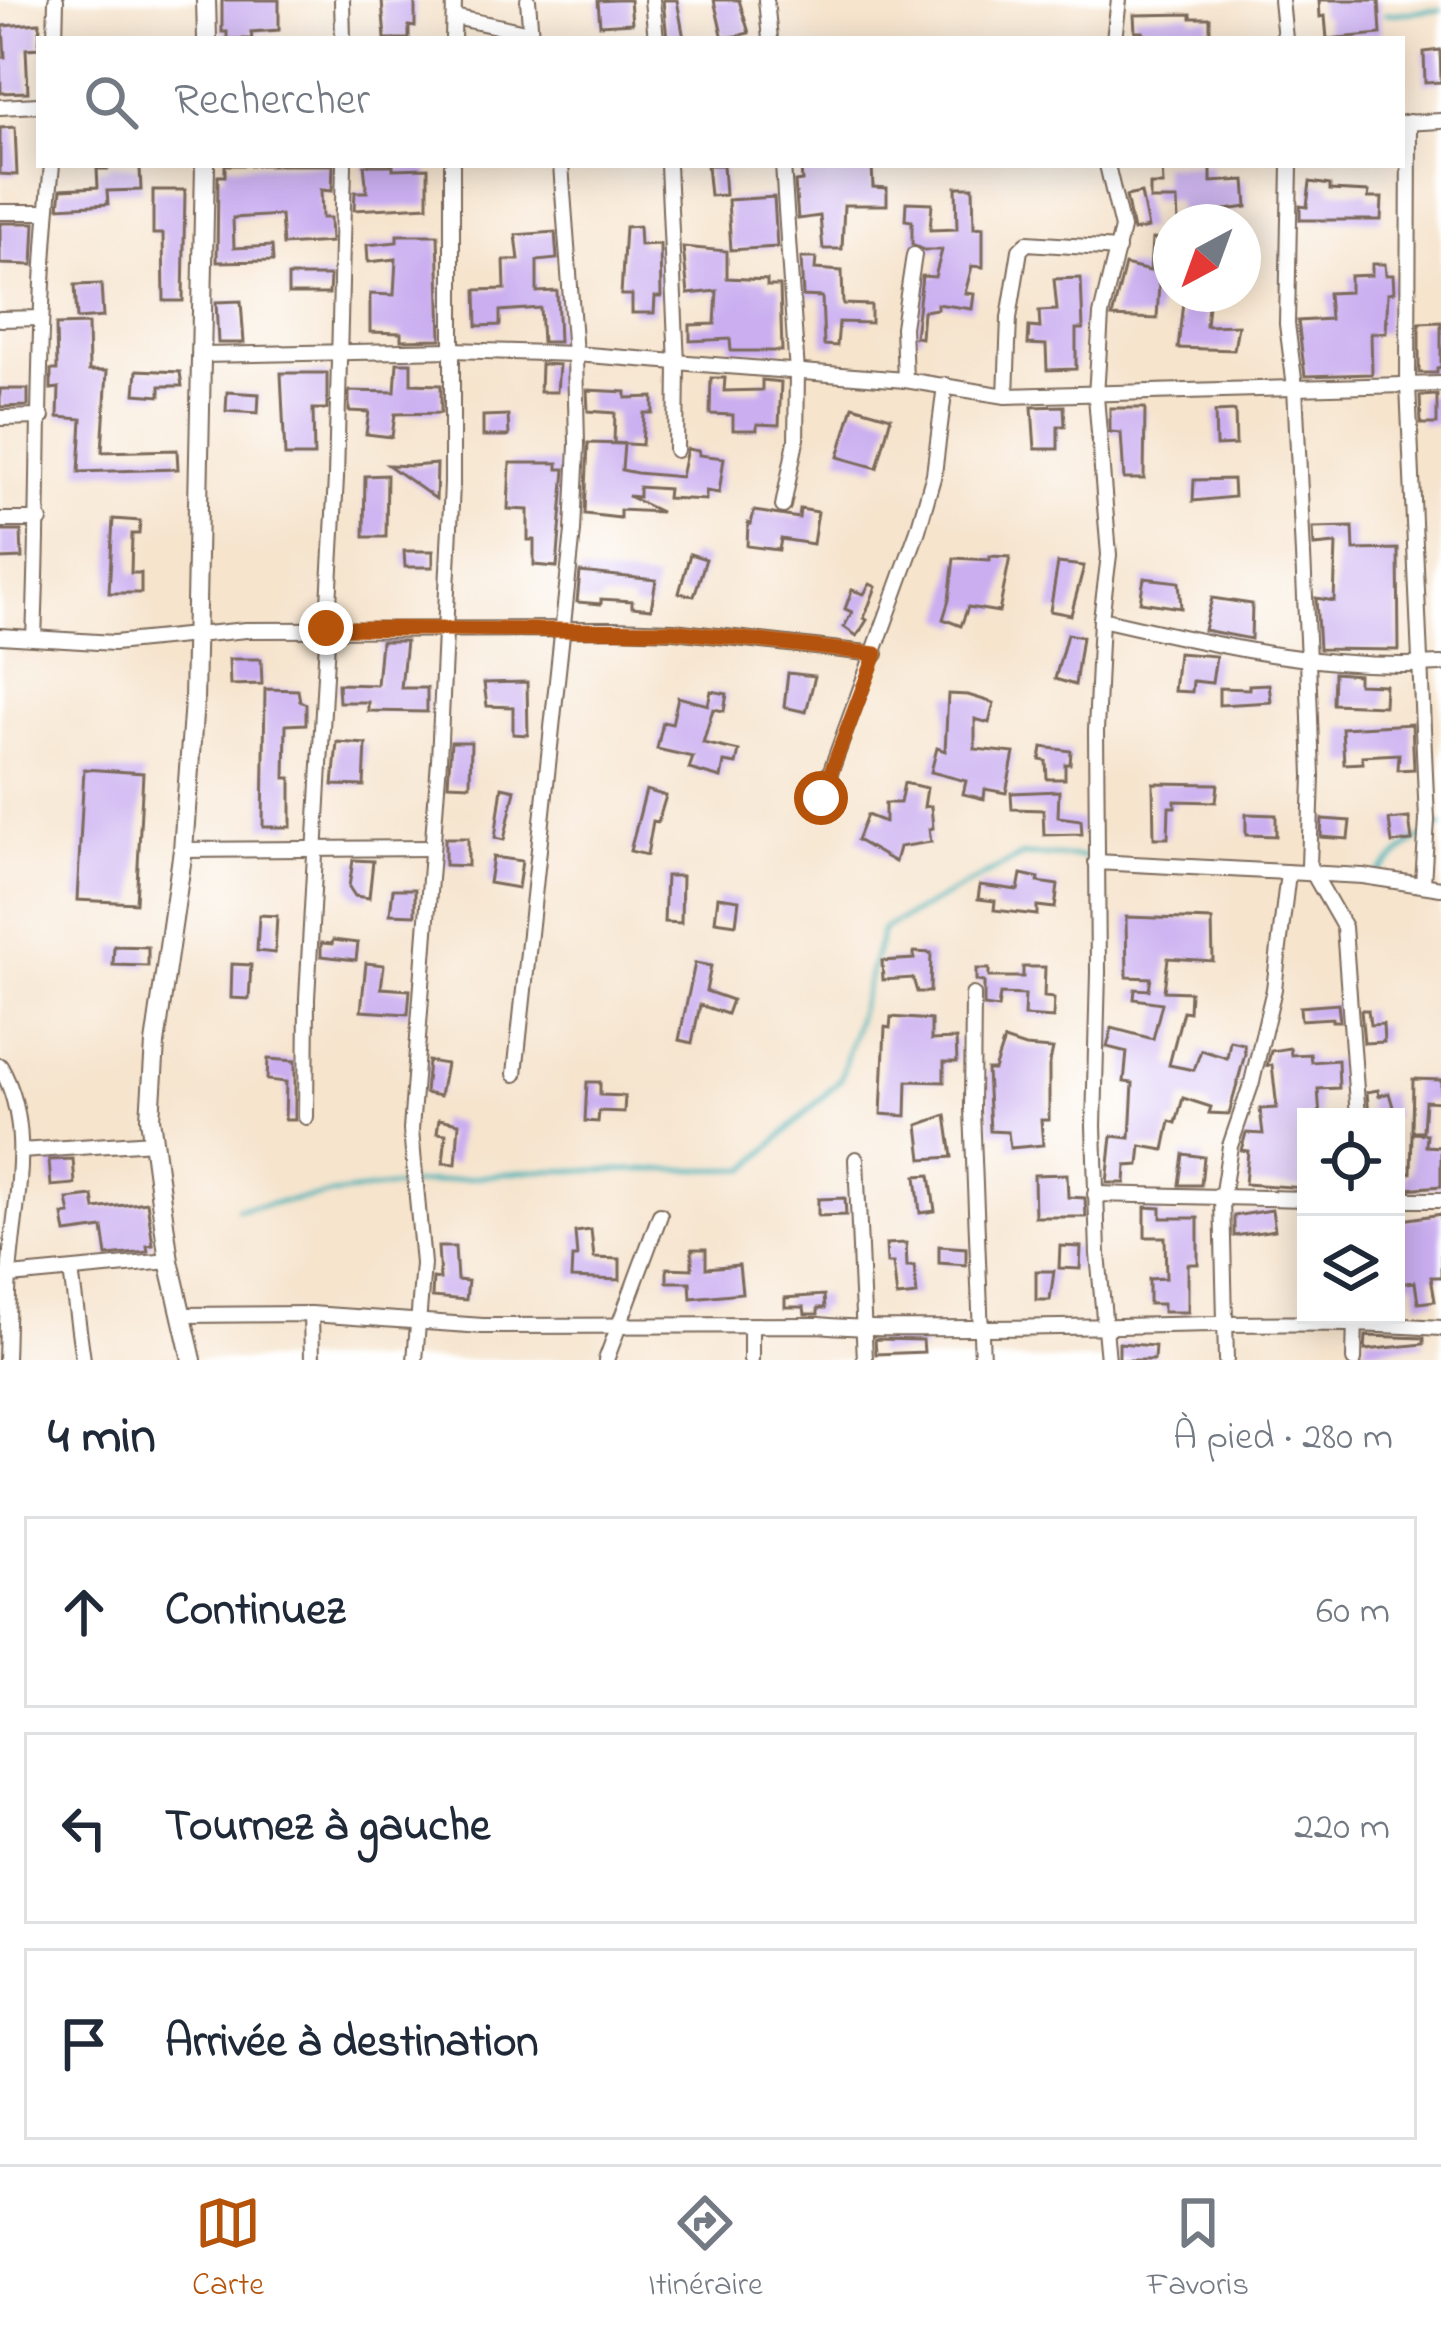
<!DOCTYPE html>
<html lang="fr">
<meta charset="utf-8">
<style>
:root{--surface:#fff;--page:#f2f2f3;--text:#1f2937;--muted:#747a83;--line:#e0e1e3;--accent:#b45309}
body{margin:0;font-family:"Indie Flower",sans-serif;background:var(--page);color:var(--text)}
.controls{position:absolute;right:36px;bottom:36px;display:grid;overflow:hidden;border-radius:0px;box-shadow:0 6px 30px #0003}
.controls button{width:108px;height:108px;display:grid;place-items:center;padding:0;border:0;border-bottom:3px solid var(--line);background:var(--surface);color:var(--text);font:60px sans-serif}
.compass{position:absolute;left:1153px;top:204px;width:108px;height:108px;border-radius:50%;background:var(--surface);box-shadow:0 6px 30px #0003;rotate:221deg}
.stop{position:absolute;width:36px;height:36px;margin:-27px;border:9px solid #b45309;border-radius:50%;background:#fff}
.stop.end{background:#b45309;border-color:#fff;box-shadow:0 3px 12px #0008}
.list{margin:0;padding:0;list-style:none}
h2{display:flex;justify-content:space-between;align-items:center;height:156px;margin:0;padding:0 48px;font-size:51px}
h2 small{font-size:39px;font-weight:400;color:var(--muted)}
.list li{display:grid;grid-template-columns:78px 1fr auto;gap:36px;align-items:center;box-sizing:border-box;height:192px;margin:0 24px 24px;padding:0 24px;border:3px solid var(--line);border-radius:0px}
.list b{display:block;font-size:45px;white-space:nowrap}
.list em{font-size:39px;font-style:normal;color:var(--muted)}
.icon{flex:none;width:66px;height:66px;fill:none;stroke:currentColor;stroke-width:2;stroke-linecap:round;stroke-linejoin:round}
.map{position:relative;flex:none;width:1441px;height:1360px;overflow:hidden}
.search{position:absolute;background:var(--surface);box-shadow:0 6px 30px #0003;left:36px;right:36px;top:36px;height:132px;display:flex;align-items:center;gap:30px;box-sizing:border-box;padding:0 42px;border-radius:0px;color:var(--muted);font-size:45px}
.sheet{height:804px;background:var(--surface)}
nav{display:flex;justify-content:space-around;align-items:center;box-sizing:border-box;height:168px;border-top:3px solid var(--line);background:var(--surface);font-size:33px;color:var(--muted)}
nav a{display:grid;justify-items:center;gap:6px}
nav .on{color:var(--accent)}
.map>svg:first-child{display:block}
</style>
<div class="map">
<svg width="1441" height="1360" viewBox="0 0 1441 1360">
<rect width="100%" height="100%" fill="#fff"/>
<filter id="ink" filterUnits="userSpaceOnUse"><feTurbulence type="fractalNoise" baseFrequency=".00833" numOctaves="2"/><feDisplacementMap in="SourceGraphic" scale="24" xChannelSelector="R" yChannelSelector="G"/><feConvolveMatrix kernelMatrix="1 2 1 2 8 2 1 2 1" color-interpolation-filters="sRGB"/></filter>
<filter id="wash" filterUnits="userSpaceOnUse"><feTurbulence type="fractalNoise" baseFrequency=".004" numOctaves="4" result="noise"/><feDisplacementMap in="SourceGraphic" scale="48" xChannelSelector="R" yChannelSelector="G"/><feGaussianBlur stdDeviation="2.7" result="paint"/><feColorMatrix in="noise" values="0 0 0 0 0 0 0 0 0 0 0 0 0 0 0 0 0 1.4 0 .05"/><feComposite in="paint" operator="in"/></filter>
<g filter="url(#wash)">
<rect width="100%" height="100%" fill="#f6e4cd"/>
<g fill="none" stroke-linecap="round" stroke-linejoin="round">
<g stroke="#40b1b7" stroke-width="4.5">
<polyline points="1385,14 1441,10"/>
<polyline points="1429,830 1441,826"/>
<polyline points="1378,872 1420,837"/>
<polyline points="237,1209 346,1192 530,1171 747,1169 840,1080 883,929 1023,855 1092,857"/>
</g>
</g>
<g id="blocks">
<g fill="#caaef0">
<polygon points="222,0 279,0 279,30 251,32 252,39 227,39 227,32 222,32"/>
<polygon points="415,0 415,27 409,26 409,39 385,39 382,1"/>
<polygon points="616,0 630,0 632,23 600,25 598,1"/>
<polygon points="663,0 677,0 684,39 667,39"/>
<polygon points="714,0 739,0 749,33 723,39"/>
<polygon points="1319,0 1379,0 1381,34 1327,39 1325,16 1320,17"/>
<polygon points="1191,14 1191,18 1210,18 1210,36 1143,39 1143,32 1135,32 1134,15"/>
<polygon points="40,23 39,48 26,49 28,92 1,93 0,57 5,57 3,26"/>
<polygon points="1440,50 1441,82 1425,83 1424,52"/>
<polygon points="15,127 17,175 0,174 0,128"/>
<polygon points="109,165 140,168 141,190 107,191 108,204 59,207 61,189 98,187 97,169 108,169"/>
<polygon points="225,165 333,165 332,191 321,190 322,218 330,218 331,242 283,245 281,215 233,218 234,248 272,246 273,261 217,262 218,176 225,176"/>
<polygon points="364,165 393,165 393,169 428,168 428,206 354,210 355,192 367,192"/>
<polygon points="707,165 723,165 725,195 710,196"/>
<polygon points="872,165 873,187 887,188 887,205 844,205 842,249 823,249 820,216 798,219 795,182 802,181 801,168"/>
<polygon points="1162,165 1211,165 1211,182 1245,180 1247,207 1204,213 1204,221 1178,222 1177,200 1150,200 1150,185 1163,185"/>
<polygon points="1310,182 1330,185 1330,190 1369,192 1368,198 1382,198 1381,220 1300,220 1300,206 1307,207"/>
<polygon points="956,187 973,187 974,228 983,227 983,267 972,266 965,293 974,294 972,309 937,304 937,309 923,311 921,338 915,337 922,276 935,277 942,250 924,250 912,244 912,221 905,220 906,202 932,203 930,230 957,229"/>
<polygon points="153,190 185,190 183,301 164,301 163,234 153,234"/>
<polygon points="1141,193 1148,228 1133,231 1126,196"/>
<polygon points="774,197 777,247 731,250 728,200"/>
<polygon points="0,223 35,223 33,265 0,264"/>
<polygon points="639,226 640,245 660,244 661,297 655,297 654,313 632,313 632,295 621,295 625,227"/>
<polygon points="555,232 557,259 537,261 537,292 557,291 559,342 542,342 540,308 500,311 500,325 477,326 476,290 505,289 504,260 519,260 516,235"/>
<polygon points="397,235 438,235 441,339 401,340 401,333 370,332 370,294 394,295 396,259 368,262 367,245 397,242"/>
<polygon points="1152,239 1168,240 1165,285 1159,284 1157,319 1112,317 1125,265 1150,271"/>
<polygon points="683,247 727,251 727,278 767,280 767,286 780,286 782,351 731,351 730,339 690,341 690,325 715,324 717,291 688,294"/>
<polygon points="801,258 816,258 815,269 842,271 843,304 871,305 871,323 839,322 837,346 824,345 822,297 803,296"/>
<polygon points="1372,264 1385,264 1386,275 1393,275 1394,292 1388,293 1386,333 1371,333 1372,374 1305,376 1298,321 1330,319 1328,293 1350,292 1350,276 1372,275"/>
<polygon points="288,276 330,276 329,294 288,294"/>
<polygon points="1081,278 1083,329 1076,329 1076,369 1047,370 1046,345 1028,344 1029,327 1040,328 1039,311 1057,310 1054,279"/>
<polygon points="101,284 103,317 77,319 75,285"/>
<polygon points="241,301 244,343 218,343 216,302"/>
<polygon points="1183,302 1208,305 1206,326 1238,325 1234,350 1178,348"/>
<polygon points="1441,322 1441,367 1437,368 1437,373 1419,373 1419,323"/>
<polygon points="88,324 89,371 107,371 102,452 177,450 178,469 79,472 82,419 58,417 59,388 51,389 51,370 57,370 56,325"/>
<polygon points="397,363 411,363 411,384 441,385 441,413 395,414 392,437 366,434 369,412 349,411 349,391 395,392"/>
<polygon points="541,364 559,365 557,392 540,392"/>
<polygon points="137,370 180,372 182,386 160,386 160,396 135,394"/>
<polygon points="281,373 327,373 327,409 313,409 314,456 285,456"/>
<polygon points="711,378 725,378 724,391 762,390 762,380 781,382 779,425 757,424 757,430 733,430 733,415 710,414"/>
<polygon points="0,389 28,389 28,406 0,407"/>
<polygon points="587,390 626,392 626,398 653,397 653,413 644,413 642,445 614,443 615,413 588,411"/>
<polygon points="227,392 259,394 258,413 226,411"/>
<polygon points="1437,395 1437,424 1421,424 1420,396"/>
<polygon points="853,406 891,417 877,468 838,457"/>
<polygon points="1064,406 1065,426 1058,426 1058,449 1035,449 1032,407"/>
<polygon points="1110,408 1145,408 1144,479 1124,479 1121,433 1110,432"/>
<polygon points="1235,411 1236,445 1216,446 1215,412"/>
<polygon points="508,415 509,436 483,436 483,416"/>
<polygon points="588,443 624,444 622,470 637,473 681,477 687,449 699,451 699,455 724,458 719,493 706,491 706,500 667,498 668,489 639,487 639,497 628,496 661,512 620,510 620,518 585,514"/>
<polygon points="510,463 558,463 558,469 565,469 557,567 534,565 534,540 528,540 528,510 508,509"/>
<polygon points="437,464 436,499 388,465 412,466"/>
<polygon points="387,475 386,537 364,537 365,476"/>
<polygon points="1233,479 1234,497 1193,501 1194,480"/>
<polygon points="800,509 818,512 813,544 781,539 779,550 747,546 748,523 751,524 754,511 799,518"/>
<polygon points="113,519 140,521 139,534 132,534 131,573 141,573 141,593 109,593"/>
<polygon points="1353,527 1354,550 1398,549 1399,650 1319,649 1316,598 1334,601 1336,544 1314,546 1313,528"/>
<polygon points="0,531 21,531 22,558 0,559"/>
<polygon points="404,551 433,551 433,567 405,567"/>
<polygon points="690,554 706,559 694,596 679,593"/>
<polygon points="990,556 1010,557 999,612 968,607 961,626 943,619 949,600 954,558 990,560"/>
<polygon points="1058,563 1084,566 1071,615 1050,611"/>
<polygon points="580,572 656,580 651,609 632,607 632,601 601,599 601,604 577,602"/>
<polygon points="1144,578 1179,582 1181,608 1140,602"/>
<polygon points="870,584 876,587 864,618 867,620 857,636 844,627 852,612 845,609 852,590 864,594"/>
<polygon points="1212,598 1252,604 1251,639 1204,630"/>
<polygon points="1067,634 1082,637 1075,685 1055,679"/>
<polygon points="381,641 406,641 401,688 427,688 427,712 368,711 368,702 339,702 338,684 377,685"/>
<polygon points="1178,653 1216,656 1212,683 1193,681 1192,692 1174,691"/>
<polygon points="229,659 261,659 262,684 230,685"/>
<polygon points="788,673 815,676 806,712 784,707"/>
<polygon points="1334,673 1358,675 1358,684 1385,685 1384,706 1333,704"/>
<polygon points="527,682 528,735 513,734 513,707 487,706 484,683"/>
<polygon points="1269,684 1271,702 1219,705 1219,688 1249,689 1249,685"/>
<polygon points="265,689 298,690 300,701 306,704 306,724 286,725 285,778 291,778 291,827 263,827"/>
<polygon points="711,691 727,694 724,711 713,709 703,743 739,751 736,764 724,762 721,778 689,769 693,757 657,749 663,722 672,724 678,697 708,705"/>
<polygon points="948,694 968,695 994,703 989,723 975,719 975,749 1014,753 1006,793 985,789 984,799 963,794 966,781 931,772 937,748 945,751"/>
<polygon points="1412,724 1414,769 1398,770 1399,754 1362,756 1363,763 1344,764 1342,728"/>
<polygon points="337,742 366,744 364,786 333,785"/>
<polygon points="451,742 471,742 470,785 448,784"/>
<polygon points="1042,747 1071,751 1070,764 1065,764 1065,779 1047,779 1046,761 1040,760"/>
<polygon points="84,769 143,773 136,903 77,900"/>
<polygon points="904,783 927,788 924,807 931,806 933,828 929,829 931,842 899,847 895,862 857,840 867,815 885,822 885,803 900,803"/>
<polygon points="1153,783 1218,784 1216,802 1175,801 1175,807 1169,807 1168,838 1154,838"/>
<polygon points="502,787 515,790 504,840 495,838"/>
<polygon points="646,790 666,796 658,822 653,821 647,855 630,851"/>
<polygon points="1059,791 1058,817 1081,820 1082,834 1044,835 1043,810 1012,809 1011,793"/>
<polygon points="1246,814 1276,815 1276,836 1246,835"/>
<polygon points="1409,818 1412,841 1392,843 1389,820"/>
<polygon points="1322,819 1350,821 1348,839 1321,837"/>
<polygon points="445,838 468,838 468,866 445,865"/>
<polygon points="493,857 522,861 518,888 489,883"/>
<polygon points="353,860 373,861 369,898 355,896 349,887"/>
<polygon points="1021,874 1039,878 1038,882 1058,885 1055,908 1037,906 1037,915 994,910 995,901 978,899 980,885 1018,890"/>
<polygon points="666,876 682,876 681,923 664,922"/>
<polygon points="393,889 415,889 415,915 390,914"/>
<polygon points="718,897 739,900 736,924 715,921"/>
<polygon points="259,915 277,916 275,953 257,951"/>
<polygon points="1126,917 1212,920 1213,961 1168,958 1164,991 1190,992 1189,1012 1183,1011 1169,1065 1194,1070 1201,1050 1227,1058 1230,1041 1244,1044 1245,1054 1229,1114 1209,1113 1211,1107 1183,1098 1176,1123 1170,1121 1164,1150 1141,1146 1139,1165 1126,1166 1125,1183 1107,1183 1112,1136 1130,1138 1133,1083 1124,1082 1127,1052 1107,1047 1112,1028 1153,1039 1162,1003 1134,999 1135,989 1149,990 1151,978 1127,977"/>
<polygon points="333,940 358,943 356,960 321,956 321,943 332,944"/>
<polygon points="114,946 148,947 148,966 113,965"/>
<polygon points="914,952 931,953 930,992 917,992 913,978 883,980 882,961 914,959"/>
<polygon points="366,963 384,965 381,988 410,990 408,1014 361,1011"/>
<polygon points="695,963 711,966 706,991 732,1000 727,1014 700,1005 692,1043 679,1040"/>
<polygon points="232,964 251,965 249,999 231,998"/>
<polygon points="1023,967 1045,967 1044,997 1054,998 1053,1018 1024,1016 1025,995 1000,994 998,1008 984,1006 984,982 976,981 976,969 989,969 989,977 1023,977"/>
<polygon points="1338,1004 1340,1021 1332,1021 1332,1018 1301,1020 1300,1007"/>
<polygon points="1361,1010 1368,1010 1370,1025 1383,1024 1384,1042 1364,1043"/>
<polygon points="891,1017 931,1020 931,1040 956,1039 957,1062 944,1062 944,1082 907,1081 906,1116 881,1114 885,1027 890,1028"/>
<polygon points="1004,1040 1025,1047 1053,1049 1049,1066 1049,1120 1041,1120 1043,1145 1010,1148 1008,1132 990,1131 987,1070 994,1070"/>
<polygon points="1290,1048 1291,1055 1310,1054 1311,1062 1338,1060 1339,1088 1318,1089 1320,1117 1306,1117 1306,1188 1245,1184 1248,1151 1241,1150 1246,1133 1263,1134 1260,1109 1277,1108 1272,1065 1267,1066 1271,1051"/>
<polygon points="268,1059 295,1061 295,1120 285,1120 286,1082 267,1080"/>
<polygon points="428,1061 446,1064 440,1096 425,1093"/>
<polygon points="1413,1079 1441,1080 1441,1102 1425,1101 1423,1131 1412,1131"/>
<polygon points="587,1082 600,1082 600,1095 625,1096 624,1112 599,1111 598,1122 585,1121"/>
<polygon points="1378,1090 1379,1096 1389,1093 1396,1117 1369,1117 1367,1092"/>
<polygon points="946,1115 952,1157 922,1159 918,1125"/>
<polygon points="439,1119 459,1123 456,1164 443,1163 446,1134 437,1133"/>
<polygon points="1412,1133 1427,1134 1426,1146 1441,1147 1441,1186 1404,1189 1405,1174 1411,1173"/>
<polygon points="1183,1154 1204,1157 1201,1185 1179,1185"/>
<polygon points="73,1159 75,1184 51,1186 49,1160"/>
<polygon points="1067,1174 1068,1197 1085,1198 1086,1217 1035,1217 1034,1175"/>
<polygon points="930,1175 935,1211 920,1213 916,1176"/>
<polygon points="93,1196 95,1209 147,1202 153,1245 147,1246 148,1252 107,1256 103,1228 66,1233 63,1215 70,1214 67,1199"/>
<polygon points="845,1198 846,1215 818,1216 818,1199"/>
<polygon points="1145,1207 1161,1208 1161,1218 1198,1218 1198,1264 1188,1264 1188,1312 1163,1312 1163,1304 1149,1304 1149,1279 1166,1278 1165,1237 1145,1237"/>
<polygon points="1272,1210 1275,1230 1234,1236 1234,1216"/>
<polygon points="1441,1214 1441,1277 1431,1277 1435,1301 1418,1303 1415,1282 1396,1284 1396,1221"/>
<polygon points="591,1230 594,1258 620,1259 620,1280 571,1278 572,1257 577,1257 575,1232"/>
<polygon points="906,1243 907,1267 914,1266 917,1295 897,1297 893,1263 887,1263 886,1244"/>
<polygon points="939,1246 966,1248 966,1265 939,1263"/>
<polygon points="1060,1246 1081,1247 1080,1269 1059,1268"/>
<polygon points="438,1247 455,1247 457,1280 468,1281 466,1300 432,1297 433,1278 440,1279"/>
<polygon points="692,1249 706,1249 706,1268 739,1265 742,1293 691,1298 690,1282 667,1282 667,1268 692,1269"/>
<polygon points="1036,1271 1054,1271 1050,1300 1036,1300"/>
<polygon points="824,1295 825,1308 818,1308 818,1314 805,1314 804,1307 785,1307 785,1298"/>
<polygon points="1366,1336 1424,1338 1424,1344 1365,1350"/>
<polygon points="875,1339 923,1340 924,1352 876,1354"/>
<polygon points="1119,1343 1155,1346 1154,1360 1119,1360"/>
</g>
</g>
</g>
<g filter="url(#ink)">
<use href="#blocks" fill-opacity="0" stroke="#7c6b5b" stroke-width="3"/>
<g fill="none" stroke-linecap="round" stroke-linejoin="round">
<defs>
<g id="minor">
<polyline points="342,0 343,39"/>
<polyline points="528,0 531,37"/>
<polyline points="652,0 656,39"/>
<polyline points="766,0 770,39"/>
<polyline points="1281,0 1285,39"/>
<polyline points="454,17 530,33"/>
<polyline points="55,39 56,0"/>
<polyline points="453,39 454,0"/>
<polyline points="1114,39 1119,0"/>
<polyline points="0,107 39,105"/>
<polyline points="1409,122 1408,385 1427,820 1423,883"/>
<polyline points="1404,123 1441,121"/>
<polyline points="668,165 677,364 676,450"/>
<polyline points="783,165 797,373 796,441 783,506"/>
<polyline points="1107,165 1122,228 1101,315 1096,396 1109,555 1101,619 1096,731 1098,972 1094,1126 1098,1254 1108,1360"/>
<polyline points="1290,165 1287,324 1295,387 1308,660 1312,776 1309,866 1344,927 1358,1117"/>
<polyline points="0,212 47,212"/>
<polyline points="0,319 41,318"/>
<polyline points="201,355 453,350 575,354 905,380 1006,396 1441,384"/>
<polyline points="905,380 903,327 914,255"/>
<polyline points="1006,396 1009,318 1020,250 1027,243 1118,249"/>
<polyline points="0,418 42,417"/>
<polyline points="0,520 40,520"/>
<path d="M1101,619C1214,645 1324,671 1441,664"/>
<polyline points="0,636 114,643 246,630 614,629 674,631 876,654"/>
<path d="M34,637C41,480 35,321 52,165"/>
<polyline points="821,798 918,530 934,474 945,385"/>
<polyline points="183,850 431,848"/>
<polyline points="1096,862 1363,876 1441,888"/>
<polyline points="973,995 972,1110 982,1360"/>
<path d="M0,1066C37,1130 13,1207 9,1276C7,1304 7,1332 6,1360"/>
<polyline points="515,1074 573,531 577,445 575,354 561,165"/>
<polyline points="306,1117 307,998 336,478 344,165"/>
<polyline points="21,1151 153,1142"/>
<polyline points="856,1159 865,1360"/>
<polyline points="1095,1194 1306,1199"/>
<polyline points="1396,1200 1441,1200"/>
<polyline points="71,1271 83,1360"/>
<polyline points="0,1277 169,1261"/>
<polyline points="311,1314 312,1360"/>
<path d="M182,1315L311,1314L483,1326L819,1325C871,1330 922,1328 974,1328C1129,1328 1286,1318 1441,1328"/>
<polyline points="751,1326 751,1360"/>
<polyline points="415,1360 423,1264 411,1130 439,760 452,484 452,165"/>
<polyline points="606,1360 660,1215"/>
<polyline points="1226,1360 1222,1198 1230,1146 1252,1082 1274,989 1288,873"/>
<polyline points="1354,1360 1355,1317"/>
</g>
<g id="tertiary">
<polyline points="206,0 207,39"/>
<polyline points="192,1360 169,1261 150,1118 155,1044 183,850 194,701 205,165"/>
</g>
</defs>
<use href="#minor" stroke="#7c6b5b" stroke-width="18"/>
<use href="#tertiary" stroke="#7c6b5b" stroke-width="22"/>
<use href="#minor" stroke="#fff" stroke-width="14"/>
<use href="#tertiary" stroke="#fff" stroke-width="18"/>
</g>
</g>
<g fill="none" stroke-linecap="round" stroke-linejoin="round" filter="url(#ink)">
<polyline stroke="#b45309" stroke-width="15" points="326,628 674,631 876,654 821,798"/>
</g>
</svg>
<div class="controls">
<button><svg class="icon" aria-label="locate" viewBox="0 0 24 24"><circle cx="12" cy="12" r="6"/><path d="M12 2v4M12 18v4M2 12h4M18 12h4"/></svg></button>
<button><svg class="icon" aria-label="layers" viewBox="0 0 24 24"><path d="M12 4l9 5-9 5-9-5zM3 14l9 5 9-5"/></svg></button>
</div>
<svg class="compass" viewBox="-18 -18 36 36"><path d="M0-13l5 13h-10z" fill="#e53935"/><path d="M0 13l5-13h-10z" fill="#747a83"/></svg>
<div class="stop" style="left:821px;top:798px"></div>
<div class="stop end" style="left:326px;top:628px"></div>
<div class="search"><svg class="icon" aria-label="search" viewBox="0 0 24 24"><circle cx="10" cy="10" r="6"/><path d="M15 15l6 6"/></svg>Rechercher</div>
</div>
<section class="sheet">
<h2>4 min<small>À pied · 280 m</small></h2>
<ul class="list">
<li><svg class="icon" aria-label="ahead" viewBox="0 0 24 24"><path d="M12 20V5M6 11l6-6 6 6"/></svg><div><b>Continuez</b></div><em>60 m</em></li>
<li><svg class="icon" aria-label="left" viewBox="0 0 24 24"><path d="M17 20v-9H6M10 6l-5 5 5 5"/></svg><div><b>Tournez à gauche</b></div><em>220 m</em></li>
<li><svg class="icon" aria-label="arrive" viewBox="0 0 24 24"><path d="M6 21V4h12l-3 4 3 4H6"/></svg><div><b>Arrivée à destination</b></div></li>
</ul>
</section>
<nav>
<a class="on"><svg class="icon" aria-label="map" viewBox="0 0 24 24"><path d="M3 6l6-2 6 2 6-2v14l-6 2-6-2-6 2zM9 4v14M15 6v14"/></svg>Carte</a>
<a><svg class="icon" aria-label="directions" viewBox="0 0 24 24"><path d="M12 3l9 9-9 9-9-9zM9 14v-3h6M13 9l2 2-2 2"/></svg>Itinéraire</a>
<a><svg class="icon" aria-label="saved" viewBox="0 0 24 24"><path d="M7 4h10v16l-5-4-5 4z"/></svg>Favoris</a>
</nav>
